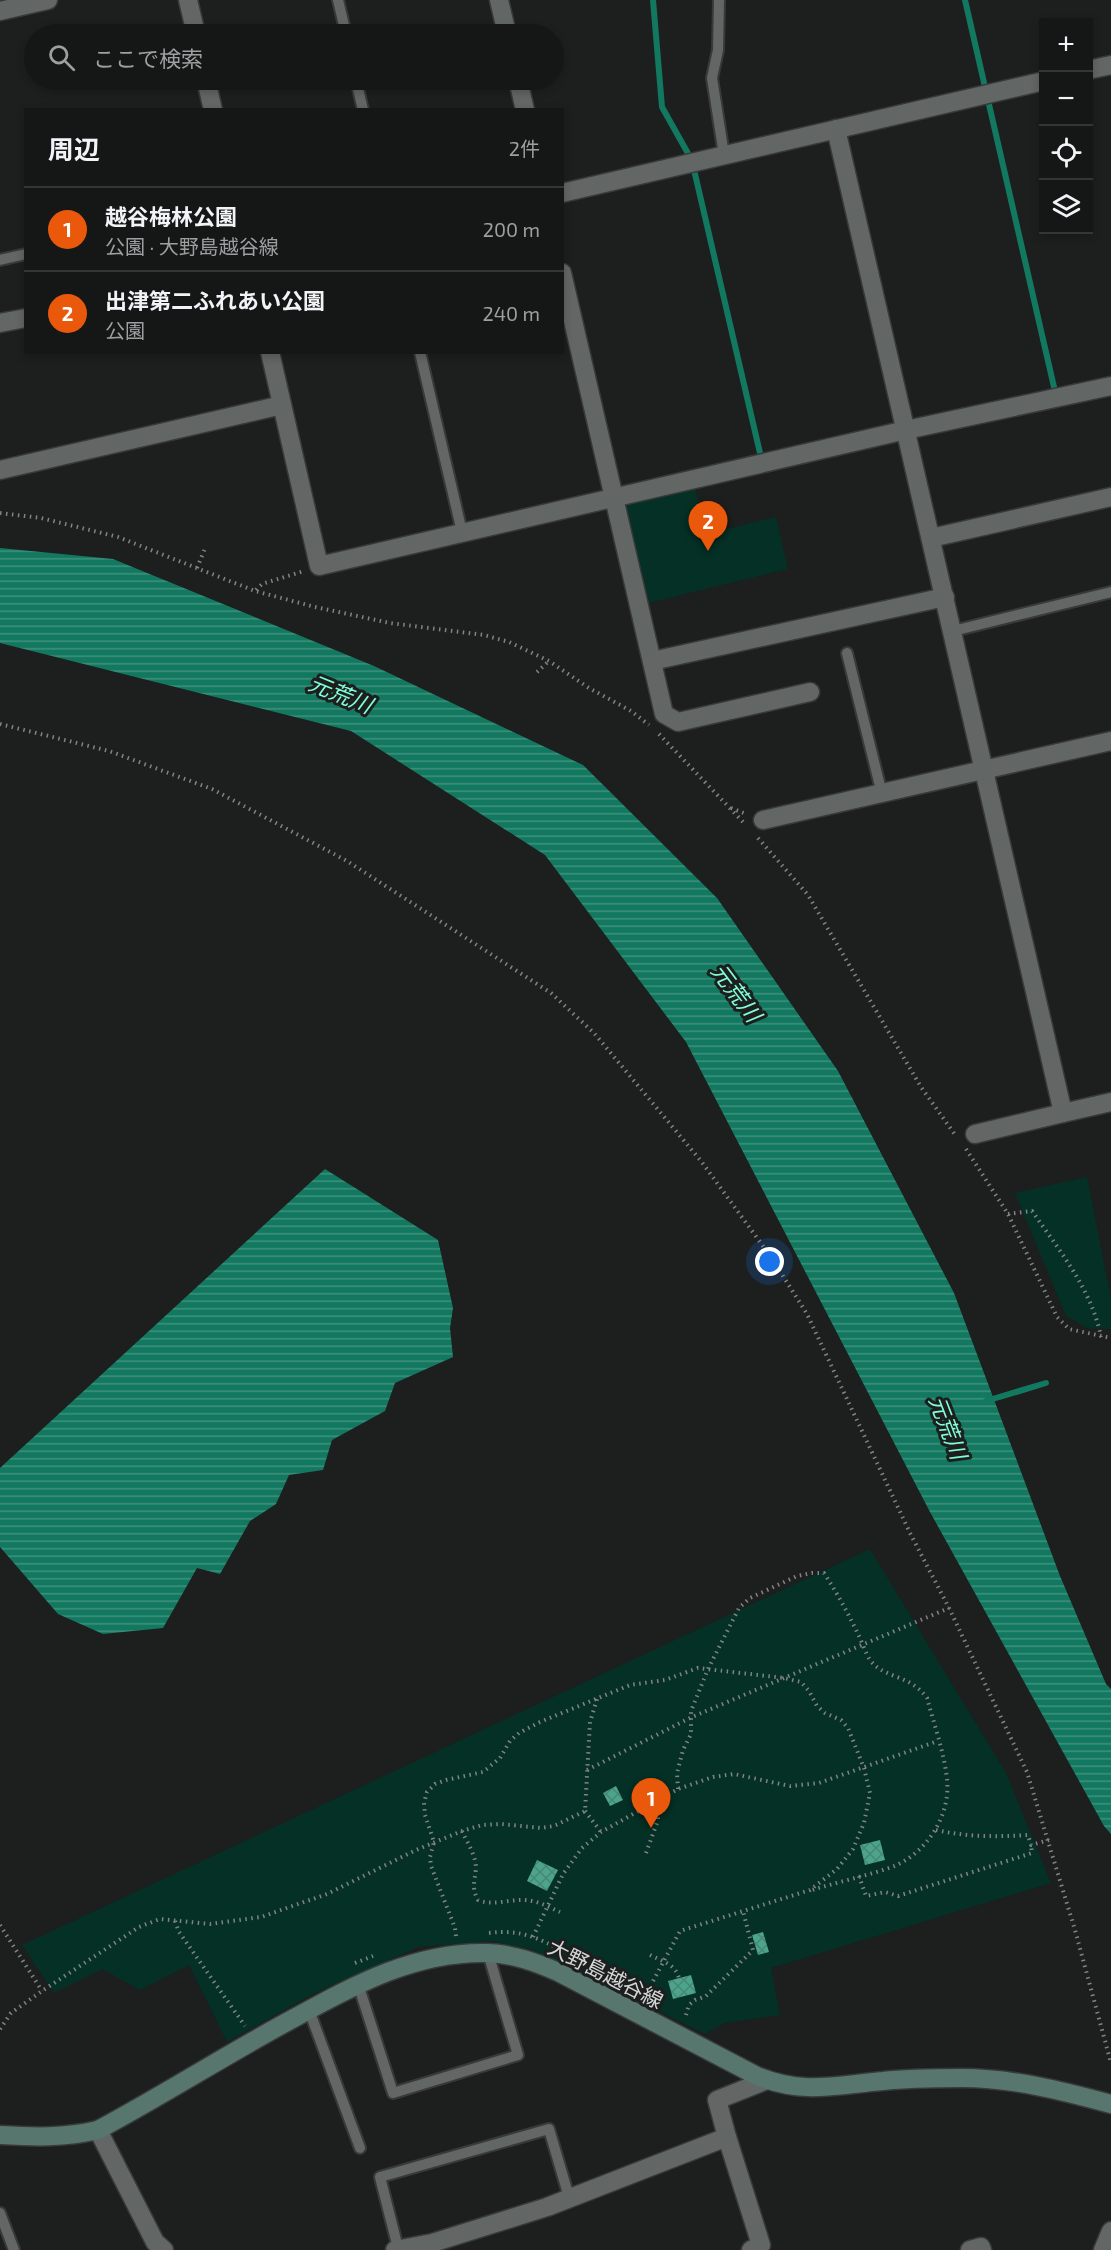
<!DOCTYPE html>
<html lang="ja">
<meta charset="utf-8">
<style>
:root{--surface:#151716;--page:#222423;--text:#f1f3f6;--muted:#9d9fa1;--line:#343635;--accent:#ea580c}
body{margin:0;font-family:"Exo 2","Noto Sans JP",sans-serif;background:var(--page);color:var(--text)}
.controls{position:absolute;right:18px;top:18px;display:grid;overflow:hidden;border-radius:0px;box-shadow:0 3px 9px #0003}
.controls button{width:54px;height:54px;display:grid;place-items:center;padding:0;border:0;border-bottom:2px solid var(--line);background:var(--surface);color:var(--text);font:30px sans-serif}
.you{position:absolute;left:770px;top:1262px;width:21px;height:21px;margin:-15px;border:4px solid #fff;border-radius:50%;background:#1a73e8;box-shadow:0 0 0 9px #1a73e833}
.badge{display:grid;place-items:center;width:39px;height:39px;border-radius:50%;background:var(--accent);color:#fff;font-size:20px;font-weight:700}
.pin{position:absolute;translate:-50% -50px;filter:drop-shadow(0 2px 3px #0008)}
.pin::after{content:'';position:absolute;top:32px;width:21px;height:18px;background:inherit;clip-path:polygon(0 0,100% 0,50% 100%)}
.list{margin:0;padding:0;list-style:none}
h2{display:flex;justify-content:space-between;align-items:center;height:78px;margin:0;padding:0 24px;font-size:26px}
h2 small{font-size:20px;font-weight:400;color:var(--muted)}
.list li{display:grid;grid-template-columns:39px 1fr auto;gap:18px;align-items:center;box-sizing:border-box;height:84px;padding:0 24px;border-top:2px solid var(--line)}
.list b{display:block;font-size:22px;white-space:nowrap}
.list p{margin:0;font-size:20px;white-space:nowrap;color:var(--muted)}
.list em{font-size:20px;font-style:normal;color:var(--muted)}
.icon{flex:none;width:33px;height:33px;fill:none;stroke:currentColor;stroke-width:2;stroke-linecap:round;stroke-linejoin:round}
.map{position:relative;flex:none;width:1111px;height:2250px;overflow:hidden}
.search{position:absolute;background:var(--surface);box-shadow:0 3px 9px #0003;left:24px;top:24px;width:540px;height:66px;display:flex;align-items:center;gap:15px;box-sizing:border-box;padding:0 21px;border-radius:33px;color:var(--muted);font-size:22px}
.panel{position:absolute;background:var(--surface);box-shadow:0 3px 9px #0003;left:24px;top:108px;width:540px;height:246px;border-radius:0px}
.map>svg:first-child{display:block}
</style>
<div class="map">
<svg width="1111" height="2250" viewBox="0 0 1111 2250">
<defs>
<pattern id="water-rules" width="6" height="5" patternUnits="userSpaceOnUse" patternTransform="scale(1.5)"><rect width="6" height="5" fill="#137860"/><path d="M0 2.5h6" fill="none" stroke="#40917d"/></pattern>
<pattern id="building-cross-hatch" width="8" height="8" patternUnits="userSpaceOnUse" patternTransform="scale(1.5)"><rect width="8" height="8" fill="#4ca58a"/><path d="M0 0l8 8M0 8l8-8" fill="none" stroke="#488774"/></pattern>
</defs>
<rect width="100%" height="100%" fill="#1c1f1e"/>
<g fill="#043025">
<polygon points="693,481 706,534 776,517 788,569 644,604 619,500"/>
<polygon points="1087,1177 1111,1299 1111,1329 1087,1328 1066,1316 1015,1193"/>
<polygon points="870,1549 1006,1773 1051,1883 771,1968 780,2015 725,2023 705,2034 533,1950 491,1941 418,1947 311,1995 227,2042 189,1965 140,1990 102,1969 54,1993 22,1945"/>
</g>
<g fill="url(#water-rules)">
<polygon points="0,548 113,559 374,666 583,765 717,898 838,1071 954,1293 1060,1576 1106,1684 1111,1689 1111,1834 1104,1826 930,1512 686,1042 545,855 351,731 0,643"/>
<polygon points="325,1169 438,1240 453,1308 450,1328 453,1357 395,1383 385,1411 332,1440 323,1470 289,1475 276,1504 250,1521 220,1574 197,1568 163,1628 103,1634 58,1614 0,1547 0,1468"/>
</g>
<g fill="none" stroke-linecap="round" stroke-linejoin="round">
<g stroke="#137860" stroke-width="6">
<polyline points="653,0 662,107 690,157 695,174 760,453"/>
<polyline points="965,0 1054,387"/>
<polyline points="986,1401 1046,1383"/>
</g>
</g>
<g fill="url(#building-cross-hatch)">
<polygon points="616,1786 623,1800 610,1806 603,1793"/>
<polygon points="880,1840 885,1860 865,1865 860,1845"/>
<polygon points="537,1860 558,1870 547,1891 527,1881"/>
<polygon points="763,1932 769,1952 758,1955 752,1935"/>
<polygon points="691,1975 696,1993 673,1999 668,1981"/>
</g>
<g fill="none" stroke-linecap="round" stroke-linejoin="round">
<defs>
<g id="service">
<polyline points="338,0 346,34"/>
<polyline points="719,0 718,50 712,78 724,155"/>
<polyline points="356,80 363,110"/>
<polyline points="0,260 26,254"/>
<polyline points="420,352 462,532"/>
<polyline points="953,631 1111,592"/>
<polyline points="847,653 882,794"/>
<polyline points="358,1984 393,2093 518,2055 488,1953"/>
<polyline points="309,2010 360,2148"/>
<polyline points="0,2213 14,2250"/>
<polyline points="398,2248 380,2177 549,2129 569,2197"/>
</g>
<g id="minor">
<polyline points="188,0 196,34"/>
<polyline points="499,0 507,34"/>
<polyline points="0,11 48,0"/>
<polyline points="1088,70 1111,65"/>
<polyline points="206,80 213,110"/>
<polyline points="518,80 525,110"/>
<polyline points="836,129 1063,1113 1111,1102"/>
<polyline points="562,193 1044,81"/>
<polyline points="562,273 664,714 678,722 810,692"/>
<polyline points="0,323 26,318"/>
<polyline points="270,352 319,566 906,430 1111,386"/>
<polyline points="0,470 282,405"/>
<polyline points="931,538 1111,497"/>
<polyline points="652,661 945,597"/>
<polyline points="763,820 1111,741"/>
<polyline points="975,1134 1063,1113"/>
<polyline points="98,2130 155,2242 164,2250"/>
<polyline points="395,2250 432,2243 547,2207 727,2137"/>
<polyline points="751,2250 761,2245 727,2137 717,2100 767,2080"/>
<polyline points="970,2250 981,2247 982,2250"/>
<polyline points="1103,2250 1111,2231"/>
</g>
<path id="secondary" d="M0,2135C34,2137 64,2138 98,2130C165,2094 229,2053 296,2017C356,1984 417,1951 488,1953C513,1954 535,1962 558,1972L757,2076C803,2095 836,2085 883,2081C909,2078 936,2078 962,2078C1012,2078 1063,2091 1111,2104"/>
</defs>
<use href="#service" stroke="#383a39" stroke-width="14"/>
<use href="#minor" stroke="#383a39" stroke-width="21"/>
<use href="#secondary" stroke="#383a39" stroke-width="21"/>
<g stroke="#818483" stroke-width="4" stroke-dasharray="1.5 4.5" stroke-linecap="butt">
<polyline points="0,513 41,518 118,537 255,591 315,607 390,623 484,635 509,642 549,661 589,688 631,711 649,725"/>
<polyline points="197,568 206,546"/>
<polyline points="256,590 262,584 304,571"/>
<polyline points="537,672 549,661"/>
<polyline points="0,724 109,751 212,789 347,861 551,993 594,1033 701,1161 771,1257 807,1314 910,1533 949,1608 1027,1772 1075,1930 1111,2063"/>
<polyline points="659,734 745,824"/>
<polyline points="731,808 746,814"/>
<polyline points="758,838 808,895 921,1087 956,1136"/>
<polyline points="966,1149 1008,1214 1057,1317 1069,1329 1111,1338"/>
<path d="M1008,1214L1032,1211C1059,1250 1092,1290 1101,1337"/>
<polyline points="587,1770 692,1717 949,1608"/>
<path d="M678,1789L677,1773L683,1750L691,1734V1711L708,1669L739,1608L750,1598L797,1576L812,1573H824C837,1593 848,1613 858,1634C862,1642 865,1652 870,1660C884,1679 910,1674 927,1698C934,1724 944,1752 947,1779C951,1816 926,1854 892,1867C866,1876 838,1882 812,1890"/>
<polyline points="585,1811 601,1832"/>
<path d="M936,1830C967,1837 996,1837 1028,1835L1031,1845L1049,1840"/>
<path d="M462,1831C467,1842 476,1856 476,1868C475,1881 471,1887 478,1900C495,1907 514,1897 532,1901C542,1903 551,1908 560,1912"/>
<polyline points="646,1853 658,1820 658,1800"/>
<polyline points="859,1876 866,1896 885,1892 898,1896 1032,1853 1031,1845"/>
<polyline points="175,1921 179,1932 245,2026"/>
<polyline points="0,1925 42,1991"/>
<path d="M489,1933C521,1929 539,1938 566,1953"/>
<polyline points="456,1936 455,1928 431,1866 430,1857 434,1842 425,1815 424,1803 427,1792 435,1784 446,1780 483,1772 500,1758 510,1741 519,1733 540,1722 630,1685 665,1680 698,1668 784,1678 801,1682 809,1691 817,1706 825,1713 841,1720 848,1728 864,1768 870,1793 864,1823 853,1849 837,1869 810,1890 680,1931 645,1996"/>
<polyline points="533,1937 563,1874 582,1848 601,1832 678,1789 713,1777 734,1774 790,1786 819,1783 938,1741"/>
<path d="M650,1955C662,1961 675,1964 679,1978"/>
<polyline points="355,1963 373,1956"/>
<polyline points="686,2015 689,2005 695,2000 706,1996 753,1950 743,1911"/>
<polyline points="0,2029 11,2013 42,1991 139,1927 160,1919 210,1924 261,1917 327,1894 416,1850 462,1831 482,1825 501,1824 541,1828 554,1826 585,1811 590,1722 597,1699"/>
</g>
<use href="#service" stroke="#626664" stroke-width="10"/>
<use href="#minor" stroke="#626664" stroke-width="18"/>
<use href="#secondary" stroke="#57776e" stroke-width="18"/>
</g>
<g text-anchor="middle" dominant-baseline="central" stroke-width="6" stroke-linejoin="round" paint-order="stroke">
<g font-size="21" fill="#d5d7d6" stroke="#1c1f1e">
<text transform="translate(606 1973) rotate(27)">大野島越谷線</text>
</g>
<g font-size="22" font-style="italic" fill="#81fed8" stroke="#1c1f1e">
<text transform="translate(341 693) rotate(22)">元荒川</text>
<text transform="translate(737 992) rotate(53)">元荒川</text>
<text transform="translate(949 1427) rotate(69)">元荒川</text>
</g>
</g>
</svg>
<div class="controls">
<button>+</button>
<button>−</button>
<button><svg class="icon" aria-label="locate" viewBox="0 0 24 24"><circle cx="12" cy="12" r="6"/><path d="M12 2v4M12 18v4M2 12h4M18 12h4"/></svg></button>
<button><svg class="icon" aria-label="layers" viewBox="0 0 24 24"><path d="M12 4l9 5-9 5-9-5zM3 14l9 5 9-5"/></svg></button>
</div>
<div class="you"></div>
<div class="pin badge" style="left:651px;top:1828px">1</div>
<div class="pin badge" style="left:708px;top:551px">2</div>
<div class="search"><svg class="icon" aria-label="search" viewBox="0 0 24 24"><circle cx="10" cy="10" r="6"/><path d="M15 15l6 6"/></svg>ここで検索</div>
<section class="panel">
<h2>周辺<small>2件</small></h2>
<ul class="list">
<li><span class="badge">1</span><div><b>越谷梅林公園</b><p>公園 · 大野島越谷線</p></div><em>200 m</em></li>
<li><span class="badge">2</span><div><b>出津第二ふれあい公園</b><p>公園</p></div><em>240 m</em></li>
</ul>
</section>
</div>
